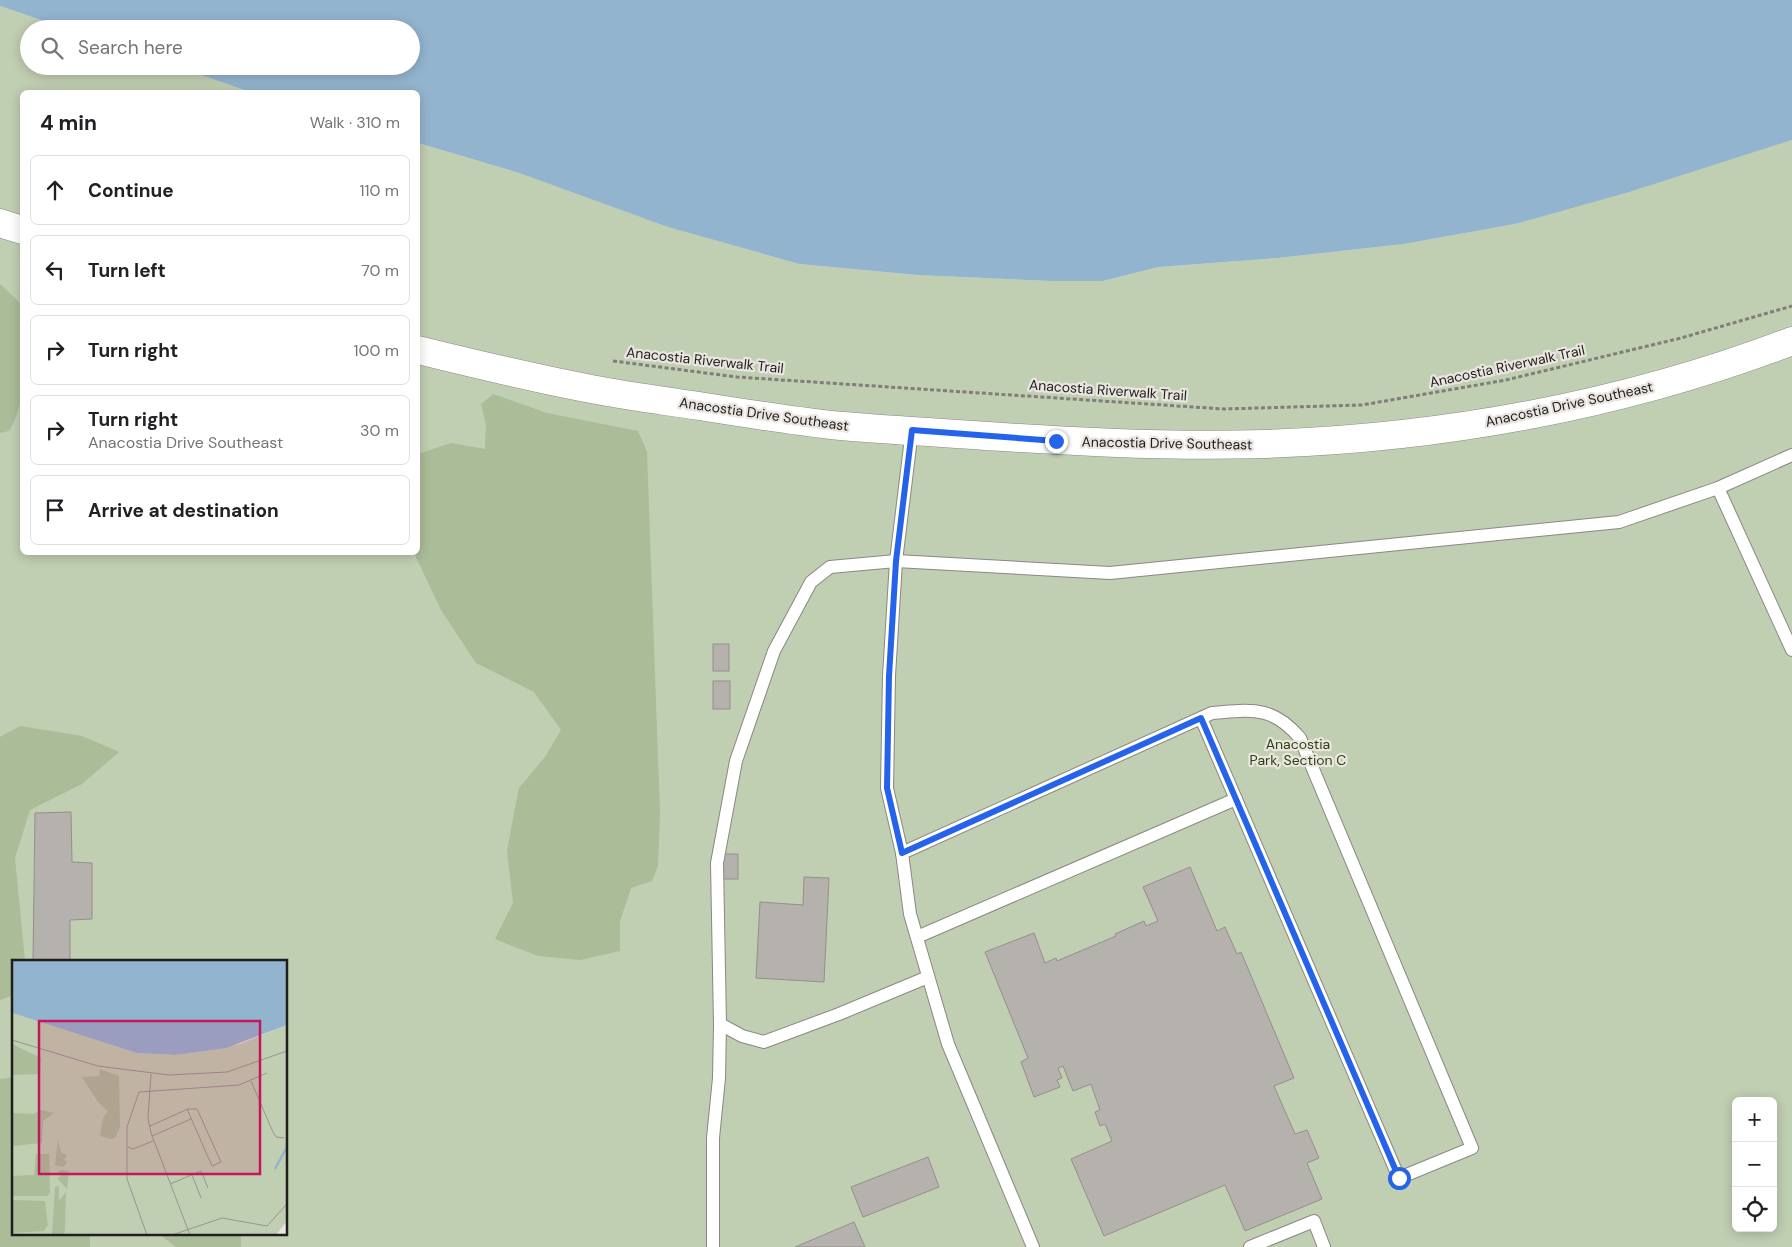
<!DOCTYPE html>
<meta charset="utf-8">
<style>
:root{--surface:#fff;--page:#f2f2f2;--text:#202124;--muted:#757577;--line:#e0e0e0}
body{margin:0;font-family:"DM Sans",sans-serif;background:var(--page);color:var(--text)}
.controls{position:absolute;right:15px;bottom:15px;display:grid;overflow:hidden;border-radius:8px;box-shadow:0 2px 12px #0003}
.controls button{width:45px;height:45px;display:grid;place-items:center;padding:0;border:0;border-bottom:1px solid var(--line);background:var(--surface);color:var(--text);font:25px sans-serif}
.stop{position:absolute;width:15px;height:15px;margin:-11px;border:4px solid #2563eb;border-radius:50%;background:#fff}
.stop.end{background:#2563eb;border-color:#fff;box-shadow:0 1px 5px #0008}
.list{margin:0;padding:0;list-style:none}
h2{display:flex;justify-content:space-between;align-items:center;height:65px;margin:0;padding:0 20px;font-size:21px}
h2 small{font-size:16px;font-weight:400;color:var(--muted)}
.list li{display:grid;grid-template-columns:32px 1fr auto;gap:15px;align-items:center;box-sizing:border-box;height:70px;margin:0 10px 10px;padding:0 10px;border:1px solid var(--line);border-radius:8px}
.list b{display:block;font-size:19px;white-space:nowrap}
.list p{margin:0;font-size:16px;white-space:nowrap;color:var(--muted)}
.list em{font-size:16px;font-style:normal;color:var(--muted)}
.icon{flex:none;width:28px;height:28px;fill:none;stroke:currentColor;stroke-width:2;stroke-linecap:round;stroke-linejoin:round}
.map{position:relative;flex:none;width:1792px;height:1247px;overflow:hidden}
.search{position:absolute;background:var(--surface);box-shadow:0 2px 12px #0003;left:20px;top:20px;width:400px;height:55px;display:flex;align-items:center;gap:12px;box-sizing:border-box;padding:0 18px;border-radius:28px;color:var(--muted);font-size:19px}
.panel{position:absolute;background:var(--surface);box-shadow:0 2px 12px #0003;left:20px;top:90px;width:400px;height:465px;border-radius:8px}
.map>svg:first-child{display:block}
</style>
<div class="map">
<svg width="1792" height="1247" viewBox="0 0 1792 1247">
<rect width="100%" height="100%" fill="#eae5e1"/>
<path fill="#c0ceb1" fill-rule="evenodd" d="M0,6L67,29H29V66H175L250,92H22V552H418V143L519,173L669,227L799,264L917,275L1050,281H1103L1159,267L1278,258L1404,244L1515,224L1792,140V1247H0ZM14,961H286V1233H14ZM1736,1101H1773V1228H1736Z"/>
<g fill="#abbc99">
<path d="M0,284L20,303L22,312C22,348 29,401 9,431L0,433Z"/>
<polygon points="493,394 547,413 638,431 647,452 660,812 658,866 652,881 631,888 620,921 620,951 580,960 538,956 495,939 513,903 507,850 519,788 545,757 561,730 534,692 476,663 441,610 414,553 418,552 418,453 421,453 451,443 485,449 486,425 481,404"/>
<polygon points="20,726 82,736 119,752 82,784 30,810 15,858 25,961 14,961 14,995 0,1000 0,737"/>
<polygon points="14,1077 14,1233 90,1233 90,1247 0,1247 0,1079"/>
<polygon points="158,1233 241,1233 241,1247 176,1247"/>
</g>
<polygon fill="#93b4cf" points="0,0 1792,0 1792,140 1629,192 1515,224 1404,244 1278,258 1159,267 1103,281 1050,281 917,275 799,264 668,227 519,173 418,143 418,92 250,92 175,66 411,66 411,29 67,29 0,6"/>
<g fill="#b5b1ad" stroke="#948f8b">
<rect x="713" y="644" width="16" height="27"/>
<rect x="713" y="681" width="17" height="28"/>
<polygon points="71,812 72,862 92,863 92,919 70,920 70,961 33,961 35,813"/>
<rect x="722" y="854" width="16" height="25"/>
<polygon points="1190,867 1217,931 1225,927 1237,954 1241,952 1294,1078 1274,1086 1295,1134 1307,1130 1319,1158 1307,1163 1322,1199 1245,1231 1225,1185 1104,1236 1071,1159 1112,1141 1105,1124 1100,1126 1095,1112 1100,1110 1091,1084 1073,1091 1063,1066 1058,1068 1062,1078 1057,1080 1060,1087 1034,1097 1021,1062 1028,1058 985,952 1034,933 1045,963 1056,958 1057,961 1116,936 1115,934 1144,921 1146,926 1158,921 1143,887"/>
<polygon points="804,877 829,878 824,982 756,978 760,902 803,905"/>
<polygon points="928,1157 939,1187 863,1217 851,1187"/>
<polygon points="854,1222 865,1247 795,1247"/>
</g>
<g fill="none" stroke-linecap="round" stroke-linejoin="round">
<defs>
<g id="service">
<polyline points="912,430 896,561 889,676 887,788 902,853 910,914 948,1044 1033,1247"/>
<polyline points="1718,488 1792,650"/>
<path d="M902,853L1212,713C1251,710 1272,705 1300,738L1472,1148L1399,1178L1201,718"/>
<polyline points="917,937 1236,799"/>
<polyline points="720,1024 742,1036 764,1042 839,1014 928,977"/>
<polyline points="713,1247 713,1138 719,1078 720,1024 717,863 736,761 774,651 811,582 830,567 896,561 1110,573 1619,522 1718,488 1792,455"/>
<polyline points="1250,1247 1314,1221 1324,1247"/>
</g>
<g id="tertiary">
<polyline points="0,223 22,230"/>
<path d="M418,350C479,365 540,380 602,391C634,397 667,401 699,406C743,413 787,420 831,425C873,429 915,431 957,434C1059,441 1162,447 1265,444C1444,438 1625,405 1792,341"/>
</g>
</defs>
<use href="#service" stroke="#8c8784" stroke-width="14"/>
<use href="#tertiary" stroke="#8c8784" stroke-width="29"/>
<polyline stroke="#807d7a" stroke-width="3" stroke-dasharray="4 2.5" stroke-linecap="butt" points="613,361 737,377 1224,409 1362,405 1506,380 1681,338 1792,306"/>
<use href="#service" stroke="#fff" stroke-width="12"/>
<use href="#tertiary" stroke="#fff" stroke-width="28"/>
</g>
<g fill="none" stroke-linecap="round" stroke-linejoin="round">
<polyline stroke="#2563eb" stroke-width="6" points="1056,441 912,430 896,561 889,676 887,788 902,853 1201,718 1399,1178"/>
</g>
<g text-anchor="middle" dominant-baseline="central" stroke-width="4.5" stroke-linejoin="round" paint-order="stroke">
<g font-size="14" fill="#1f1e1c" stroke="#eae5e1">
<text transform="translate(705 360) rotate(6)">Anacostia Riverwalk Trail</text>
<text transform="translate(1507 366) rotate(-12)">Anacostia Riverwalk Trail</text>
<text transform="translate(1108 390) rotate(4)">Anacostia Riverwalk Trail</text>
<text transform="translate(1569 404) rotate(-12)">Anacostia Drive Southeast</text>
<text transform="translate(764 414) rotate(8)">Anacostia Drive Southeast</text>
<text transform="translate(1167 443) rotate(1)">Anacostia Drive Southeast</text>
</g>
<g font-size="14" fill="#2d420a" stroke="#eae5e1">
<text x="1298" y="744">Anacostia<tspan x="1298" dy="16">Park, Section C</tspan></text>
</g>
</g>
<g transform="translate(12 960)">
<rect width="275" height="275" fill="#eae5e1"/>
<path d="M0,53L126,93L163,95L228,84L275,65V261L264,275H0Z" fill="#c0ceb1"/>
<path d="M0,84L29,98L28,114L0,115ZM88,109L107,116L108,167L103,178L98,179L88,176L91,158L96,151L86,142L70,117L87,116ZM29,150L42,153L31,161L30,183L0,186V153L21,154ZM46,179L49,193L55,195L52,200L55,202L51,207L43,205ZM24,194H37L38,233L35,236H0V216L22,215ZM48,210L57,211L55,229L45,218L49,216L46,213ZM47,226V241L54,232L53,269L52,275H40L43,227ZM0,240L33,241L36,265L32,271L0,273Z" fill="#abbc99"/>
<path d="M0,0H275V65L214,88L163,95L125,93L0,53Z" fill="#93b4cf"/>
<path fill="none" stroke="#93b4cf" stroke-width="2.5" d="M263,209L275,187"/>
<path fill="none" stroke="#999592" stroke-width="1" d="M0,80L86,106L157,115L215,112L275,91M139,114L136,158L139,173L178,275M239,121L261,172L264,177L272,178M138,166L176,149H185L209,202L200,206L175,149M140,176L179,159M116,187L121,189L141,181M180,215L189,238M158,224L189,211L196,228M135,275L115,219V167L127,132L227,125L255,113M160,275L210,258L255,266L275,244"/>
<path fill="#c2185b" fill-opacity="0.15" stroke="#c2185b" stroke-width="2.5" d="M27,61H248V214H27Z"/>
<rect width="275" height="275" fill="none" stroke="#1f1e1c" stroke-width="2.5"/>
</g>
</svg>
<div class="controls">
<button>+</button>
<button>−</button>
<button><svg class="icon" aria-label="locate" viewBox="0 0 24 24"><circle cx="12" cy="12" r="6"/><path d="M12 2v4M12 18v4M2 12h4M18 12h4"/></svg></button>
</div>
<div class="stop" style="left:1399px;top:1178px"></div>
<div class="stop end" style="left:1056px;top:441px"></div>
<div class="search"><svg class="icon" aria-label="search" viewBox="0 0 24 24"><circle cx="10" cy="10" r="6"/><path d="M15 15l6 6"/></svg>Search here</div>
<section class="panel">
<h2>4 min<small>Walk · 310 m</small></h2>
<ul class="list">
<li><svg class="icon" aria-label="ahead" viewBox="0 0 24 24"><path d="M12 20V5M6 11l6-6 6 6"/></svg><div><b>Continue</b></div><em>110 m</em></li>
<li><svg class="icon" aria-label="left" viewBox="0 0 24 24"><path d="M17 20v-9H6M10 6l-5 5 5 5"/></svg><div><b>Turn left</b></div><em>70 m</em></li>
<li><svg class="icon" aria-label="right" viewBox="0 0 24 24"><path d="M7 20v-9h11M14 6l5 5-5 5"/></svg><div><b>Turn right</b></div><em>100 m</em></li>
<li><svg class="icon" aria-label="right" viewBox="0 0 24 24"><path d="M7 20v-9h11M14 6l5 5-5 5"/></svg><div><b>Turn right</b><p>Anacostia Drive Southeast</p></div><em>30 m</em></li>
<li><svg class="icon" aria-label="arrive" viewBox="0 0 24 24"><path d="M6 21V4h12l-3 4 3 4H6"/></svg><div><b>Arrive at destination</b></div></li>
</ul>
</section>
</div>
